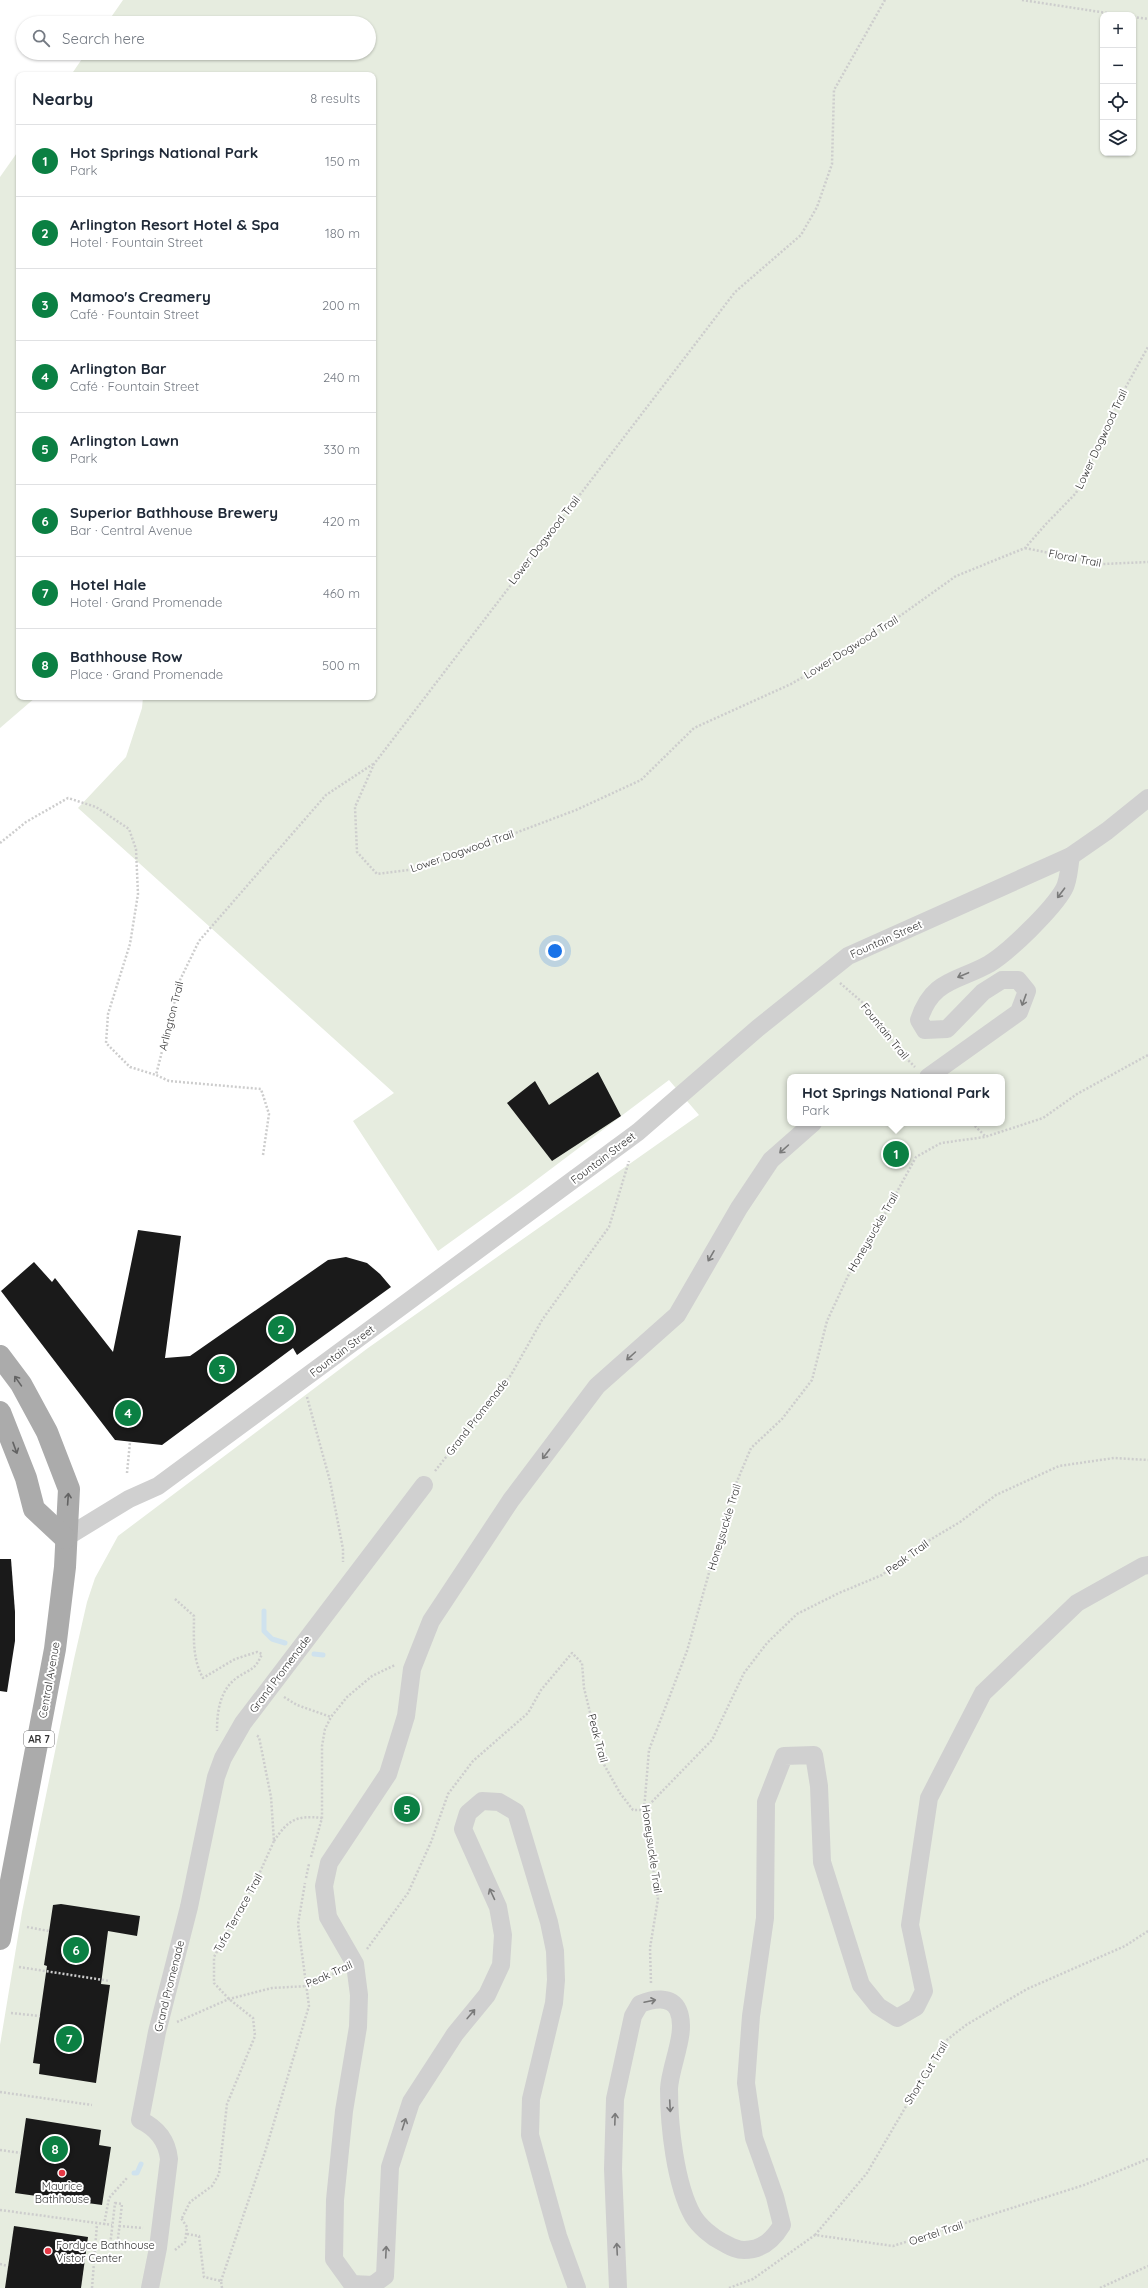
<!DOCTYPE html>
<meta charset="utf-8">
<style>
:root{--surface:#fff;--page:#f2f2f3;--text:#1f2937;--muted:#747a83;--line:#e0e1e3;--accent:#0b8043}
body{margin:0;font-family:Quicksand,sans-serif;background:var(--page);color:var(--text)}
.controls{position:absolute;right:12px;top:12px;display:grid;overflow:hidden;border-radius:8px;box-shadow:0 1px 3px #0004}
.controls button{width:36px;height:36px;display:grid;place-items:center;padding:0;border:0;border-bottom:1px solid var(--line);background:var(--surface);color:var(--text);font:20px sans-serif}
.you{position:absolute;left:555px;top:951px;width:14px;height:14px;margin:-10px;border:3px solid #fff;border-radius:50%;background:#1a73e8;box-shadow:0 0 0 6px #1a73e833}
.badge{display:grid;place-items:center;width:26px;height:26px;border-radius:50%;background:var(--accent);color:#fff;font-size:13px;font-weight:700}
.pin{position:absolute;translate:-50% -50%;border:2px solid #fff;box-shadow:0 1px 4px #0006}
.popup{position:absolute;left:787px;top:1074px;width:218px;height:52px;box-sizing:border-box;display:grid;place-content:center;border-radius:8px;background:var(--surface);filter:drop-shadow(0 1px 3px #0005);font-size:13px;white-space:nowrap;color:var(--muted)}
.popup b{font-size:15px;color:var(--text)}
.popup::after{content:'';position:absolute;left:50%;top:100%;margin-left:-8px;border:8px solid transparent;border-top-color:var(--surface)}
.list{margin:0;padding:0;list-style:none}
h2{display:flex;justify-content:space-between;align-items:center;height:52px;margin:0;padding:0 16px;font-size:17px}
h2 small{font-size:13px;font-weight:400;color:var(--muted)}
.list li{display:grid;grid-template-columns:26px 1fr auto;gap:12px;align-items:center;box-sizing:border-box;height:72px;padding:0 16px;border-top:1px solid var(--line)}
.list b{display:block;font-size:15px;white-space:nowrap}
.list p{margin:0;font-size:13px;white-space:nowrap;color:var(--muted)}
.list em{font-size:13px;font-style:normal;color:var(--muted)}
.icon{flex:none;width:22px;height:22px;fill:none;stroke:currentColor;stroke-width:2;stroke-linecap:round;stroke-linejoin:round}
.map{position:relative;flex:none;width:1148px;height:2288px;overflow:hidden}
.search{position:absolute;background:var(--surface);box-shadow:0 1px 3px #0004;left:16px;top:16px;width:360px;height:44px;display:flex;align-items:center;gap:10px;box-sizing:border-box;padding:0 14px;border-radius:22px;color:var(--muted);font-size:15px}
.panel{position:absolute;background:var(--surface);box-shadow:0 1px 3px #0004;left:16px;top:72px;width:360px;height:628px;border-radius:8px}
.map>svg:first-child{display:block}
</style>
<div class="map">
<svg width="1148" height="2288" viewBox="0 0 1148 2288">
<rect width="100%" height="100%" fill="#fff"/>
<g fill="#e6ecdf" fill-rule="evenodd">
<path d="M123,0H1148V2288H0V2045L22,1912L74,1659L87,1602L95,1578L118,1536L368,1348L699,1115L669,1080L527,1187L438,1251L353,1121L394,1093L78,808L126,757L142,708L143,697H373V75H71L86,53H369V23H107ZM1103,15H1133V153H1103ZM790,1077H1002V1123H790Z"/>
<polygon points="19,150 19,697 36,697 0,728 0,177"/>
</g>
<g fill="none" stroke-linecap="round" stroke-linejoin="round">
<g stroke="#cfe2ee" stroke-width="5">
<polyline points="264,1611 264,1631 272,1639 285,1643"/>
<polyline points="314,1654 323,1655"/>
<polyline points="134,2173 137,2173 141,2164"/>
</g>
</g>
<g fill="#1a1a1a">
<polygon points="598,1072 621,1116 552,1161 507,1103 535,1081 549,1105"/>
<polygon points="138,1230 181,1236 165,1358 190,1356 328,1260 346,1257 367,1263 380,1274 391,1287 297,1355 293,1348 162,1445 115,1440 1,1291 34,1262 52,1282 55,1278 113,1352"/>
<polygon points="0,1559 11,1559 15,1612 15,1641 7,1692 0,1691"/>
<polygon points="61,1904 140,1916 137,1936 108,1931 101,1984 110,1985 96,2083 39,2074 40,2064 33,2063 47,1966 44,1965 53,1905"/>
<polygon points="26,2118 101,2130 99,2145 111,2147 102,2205 15,2193"/>
<polygon points="14,2226 88,2237 81,2288 5,2288"/>
</g>
<g fill="none" stroke-linecap="round" stroke-linejoin="round">
<g stroke="#cdcdcd" stroke-width="2.5" stroke-dasharray="2 2" stroke-linecap="butt">
<polyline points="885,0 834,90 832,164 817,207 801,235 735,292 374,764 355,807 357,852 377,874 417,869 460,854 576,810 641,780 694,728 791,684 862,643 956,576 1025,548 1046,524 1076,493 1122,394 1148,347"/>
<polyline points="1022,0 1120,15"/>
<polyline points="1133,17 1148,19"/>
<polyline points="1025,548 1103,564 1148,562"/>
<polyline points="0,843 26,822 68,798 96,807 129,829 136,849 138,894 130,944 108,1014 106,1043 130,1067 156,1075"/>
<polyline points="840,983 869,1008 899,1051 915,1067"/>
<polyline points="972,1123 985,1136"/>
<polyline points="263,1155 269,1114 261,1089 169,1081 156,1075 180,980 199,941 326,795 373,764"/>
<polyline points="307,1397 330,1481 343,1549 343,1562"/>
<polyline points="435,1471 511,1375 542,1320 609,1227 629,1161"/>
<polyline points="127,1473 130,1442"/>
<path d="M175,1599L194,1616C194,1638 192,1658 203,1678L235,1659L257,1652L262,1654C255,1670 252,1668 238,1677C220,1689 217,1711 217,1731"/>
<polyline points="284,1697 297,1705 331,1717"/>
<path d="M274,1841C288,1820 296,1815 322,1818"/>
<polyline points="311,1857 322,1818 322,1746 325,1729 331,1717 347,1697 372,1676 395,1665"/>
<polyline points="306,1878 309,1864"/>
<polyline points="27,1927 49,1931"/>
<polyline points="367,1949 408,1893 431,1842 448,1794 473,1761 528,1713 541,1690 572,1653 582,1663 584,1688 602,1761 620,1793 633,1810 644,1810 712,1740 744,1673 767,1643 797,1614 839,1593 882,1575 913,1550 960,1522 996,1495 1059,1466 1114,1458 1148,1460"/>
<polyline points="19,1967 110,1981"/>
<polyline points="651,1983 650,1948 658,1899 644,1810 649,1750 687,1651 730,1498 751,1448 782,1419 812,1380 827,1321 848,1276 880,1223 916,1157 941,1143 985,1137 1043,1118 1077,1094 1148,1055"/>
<polyline points="11,2013 40,2016"/>
<polyline points="177,2022 229,1999 272,1988 308,1986 339,1971"/>
<polyline points="0,2092 92,2105"/>
<polyline points="0,2150 21,2153"/>
<polygon points="115,2203 122,2204 117,2247 110,2246"/>
<polyline points="0,2210 112,2225"/>
<polyline points="182,2218 190,2202 212,2186 219,2174 227,2104 255,2036 253,2018 229,1999 214,1983 214,1957 260,1872 274,1841 271,1797 259,1737 256,1735"/>
<polyline points="104,2225 109,2198 127,2178"/>
<polyline points="119,2226 143,2228"/>
<polyline points="187,2234 199,2236 204,2277 221,2281 222,2288"/>
<polyline points="815,2235 867,2173 943,2043 966,2025 1027,1989 1125,1946 1148,1931"/>
<polyline points="175,2250 185,2242 187,2227 181,2218"/>
<polyline points="0,2264 8,2266"/>
<polyline points="221,2281 265,2152 309,2006 298,1924 305,1883"/>
<polyline points="92,2288 97,2224"/>
<polyline points="729,2288 753,2279 815,2235 893,2246 1084,2185 1148,2159"/>
<polyline points="1100,2288 1148,2266"/>
</g>
<g stroke="#d0d0d0" stroke-width="18">
<path d="M928,1077L1019,1012L1027,991L1018,980H1002L983,992L947,1029L925,1030L919,1020C932,979 957,982 989,964C1009,952 1053,909 1064,889C1069,880 1069,866 1071,856"/>
<polyline points="65,1538 129,1499 158,1486 638,1132 758,1028 848,956 1071,856 1107,831 1148,798"/>
<path d="M150,2288L158,2248L169,2159C167,2140 157,2128 140,2120L157,2032L189,1907L216,1777L223,1758L243,1723L424,1485"/>
<polyline points="577,2288 558,2236 530,2135 531,2099 554,2003 556,1980 555,1951 549,1922 516,1812 499,1802 482,1801 468,1813 463,1829 498,1907 503,1935 501,1965 487,1995 455,2034 411,2102 390,2167 385,2276 373,2285 352,2284 334,2259 335,2200 344,2111 358,2027 359,1995 355,1964 328,1917 324,1886 329,1863 388,1774 406,1716 412,1669 431,1621 511,1500 597,1386 677,1315 739,1208 771,1160 813,1123"/>
<path d="M618,2288L613,2169L615,2099L633,2016L640,2004C652,1999 671,1995 678,2010C688,2032 670,2065 669,2089C669,2125 675,2184 693,2216C699,2226 712,2237 722,2242C730,2246 735,2250 744,2250C762,2250 773,2240 782,2225L775,2197L754,2138L746,2083L751,2016L765,1918L766,1802L784,1756L814,1755L819,1786L822,1862L861,1985L878,2006L897,2018L916,2007L924,1991L910,1925L929,1798L983,1693L1077,1603L1143,1566L1148,1565"/>
</g>
<g stroke="#ababab" stroke-width="22">
<polyline points="0,1356 21,1384 47,1432 69,1489 65,1567 55,1649 0,1939"/>
<polyline points="0,1412 26,1478 34,1509 65,1538"/>
</g>
</g>
<defs><path id="oneway-shaft" d="M-6 0H5M1.5-3L5.5 0L1.5 3" fill="none" stroke-width="1.6" stroke-linecap="round" stroke-linejoin="round"/></defs>
<g stroke="#7a7a7a">
<use href="#oneway-shaft" transform="translate(1061 893) rotate(127)"/>
<use href="#oneway-shaft" transform="translate(963 975) rotate(157)"/>
<use href="#oneway-shaft" transform="translate(1024 1000) rotate(110)"/>
<use href="#oneway-shaft" transform="translate(784 1149) rotate(138)"/>
<use href="#oneway-shaft" transform="translate(711 1256) rotate(120)"/>
<use href="#oneway-shaft" transform="translate(631 1356) rotate(138)"/>
<use href="#oneway-shaft" transform="translate(546 1454) rotate(127)"/>
<use href="#oneway-shaft" transform="translate(492 1894) rotate(-115)"/>
<use href="#oneway-shaft" transform="translate(650 2001) rotate(-12)"/>
<use href="#oneway-shaft" transform="translate(471 2014) rotate(-50)"/>
<use href="#oneway-shaft" transform="translate(670 2106) rotate(87)"/>
<use href="#oneway-shaft" transform="translate(615 2119) rotate(-88)"/>
<use href="#oneway-shaft" transform="translate(404 2124) rotate(-72)"/>
<use href="#oneway-shaft" transform="translate(617 2249) rotate(-93)"/>
<use href="#oneway-shaft" transform="translate(386 2252) rotate(-87)"/>
</g>
<g stroke="#636363">
<use href="#oneway-shaft" transform="translate(18 1381) rotate(-125)"/>
<use href="#oneway-shaft" transform="translate(15 1448) rotate(70)"/>
<use href="#oneway-shaft" transform="translate(68 1499) rotate(-86)"/>
</g>
<g fill="#e63946" stroke="#fff" stroke-width="1.5">
<circle cx="62" cy="2173" r="4"/>
<circle cx="48" cy="2251" r="4"/>
</g>
<g text-anchor="middle" dominant-baseline="central" stroke-width="4" stroke-linejoin="round" paint-order="stroke">
<rect fill="#fff" stroke="#707070" stroke-width="1" x="24" y="1731" width="30" height="16" rx="3"/>
<g font-size="10" font-weight="bold" fill="#333">
<text x="39" y="1739">AR 7</text>
</g>
<g font-size="11" fill="#333" stroke="#fff">
<text transform="translate(1101 439) rotate(-65)">Lower Dogwood Trail</text>
<text transform="translate(544 540) rotate(-52)">Lower Dogwood Trail</text>
<text transform="translate(1075 558) rotate(11)">Floral Trail</text>
<text transform="translate(851 647) rotate(-32)">Lower Dogwood Trail</text>
<text transform="translate(462 851) rotate(-19)">Lower Dogwood Trail</text>
<text transform="translate(886 939) rotate(-24)">Fountain Street</text>
<text transform="translate(171 1016) rotate(-76)">Arlington Trail</text>
<text transform="translate(885 1031) rotate(51)">Fountain Trail</text>
<text transform="translate(603 1158) rotate(-37)">Fountain Street</text>
<text transform="translate(873 1232) rotate(-60)">Honeysuckle Trail</text>
<text transform="translate(342 1351) rotate(-37)">Fountain Street</text>
<text transform="translate(477 1417) rotate(-52)">Grand Promenade</text>
<text transform="translate(724 1527) rotate(-73)">Honeysuckle Trail</text>
<text transform="translate(907 1557) rotate(-36)">Peak Trail</text>
<text transform="translate(280 1674) rotate(-53)">Grand Promenade</text>
<text transform="translate(49 1680) rotate(-80)">Central Avenue</text>
<text transform="translate(598 1738) rotate(75)">Peak Trail</text>
<text transform="translate(652 1849) rotate(82)">Honeysuckle Trail</text>
<text transform="translate(238 1913) rotate(-61)">Tufa Terrace Trail</text>
<text transform="translate(329 1974) rotate(-24)">Peak Trail</text>
<text transform="translate(169 1986) rotate(-76)">Grand Promenade</text>
<text transform="translate(926 2073) rotate(-58)">Short Cut Trail</text>
<text transform="translate(936 2233) rotate(-18)">Oertel Trail</text>
</g>
<g font-size="11" fill="#333" stroke="#fff">
<text x="62" y="2186">Maurice<tspan x="62" dy="13">Bathhouse</tspan></text>
<text x="56" y="2245" text-anchor="start">Fordyce Bathhouse<tspan x="56" dy="13">Vistor Center</tspan></text>
</g>
</g>
</svg>
<div class="controls">
<button>+</button>
<button>−</button>
<button><svg class="icon" aria-label="locate" viewBox="0 0 24 24"><circle cx="12" cy="12" r="6"/><path d="M12 2v4M12 18v4M2 12h4M18 12h4"/></svg></button>
<button><svg class="icon" aria-label="layers" viewBox="0 0 24 24"><path d="M12 4l9 5-9 5-9-5zM3 14l9 5 9-5"/></svg></button>
</div>
<div class="you"></div>
<div class="pin badge" style="left:896px;top:1154px">1</div>
<div class="popup"><b>Hot Springs National Park</b>Park</div>
<div class="pin badge" style="left:281px;top:1329px">2</div>
<div class="pin badge" style="left:222px;top:1369px">3</div>
<div class="pin badge" style="left:128px;top:1413px">4</div>
<div class="pin badge" style="left:407px;top:1809px">5</div>
<div class="pin badge" style="left:76px;top:1950px">6</div>
<div class="pin badge" style="left:69px;top:2039px">7</div>
<div class="pin badge" style="left:55px;top:2149px">8</div>
<div class="search"><svg class="icon" aria-label="search" viewBox="0 0 24 24"><circle cx="10" cy="10" r="6"/><path d="M15 15l6 6"/></svg>Search here</div>
<section class="panel">
<h2>Nearby<small>8 results</small></h2>
<ul class="list">
<li><span class="badge">1</span><div><b>Hot Springs National Park</b><p>Park</p></div><em>150 m</em></li>
<li><span class="badge">2</span><div><b>Arlington Resort Hotel &amp; Spa</b><p>Hotel · Fountain Street</p></div><em>180 m</em></li>
<li><span class="badge">3</span><div><b>Mamoo's Creamery</b><p>Café · Fountain Street</p></div><em>200 m</em></li>
<li><span class="badge">4</span><div><b>Arlington Bar</b><p>Café · Fountain Street</p></div><em>240 m</em></li>
<li><span class="badge">5</span><div><b>Arlington Lawn</b><p>Park</p></div><em>330 m</em></li>
<li><span class="badge">6</span><div><b>Superior Bathhouse Brewery</b><p>Bar · Central Avenue</p></div><em>420 m</em></li>
<li><span class="badge">7</span><div><b>Hotel Hale</b><p>Hotel · Grand Promenade</p></div><em>460 m</em></li>
<li><span class="badge">8</span><div><b>Bathhouse Row</b><p>Place · Grand Promenade</p></div><em>500 m</em></li>
</ul>
</section>
</div>
